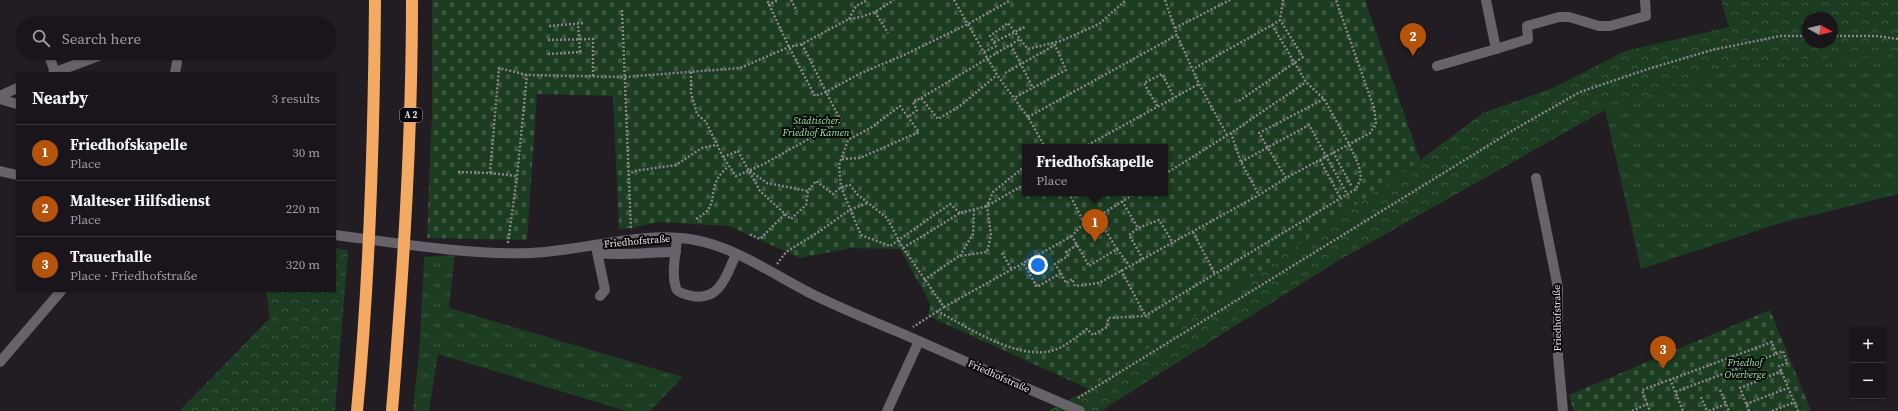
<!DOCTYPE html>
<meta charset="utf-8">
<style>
:root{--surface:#1a151a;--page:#272227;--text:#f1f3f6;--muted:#9f9fa2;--line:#383439;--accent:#b45309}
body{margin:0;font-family:"Source Serif 4",serif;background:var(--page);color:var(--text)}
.controls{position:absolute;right:12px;bottom:12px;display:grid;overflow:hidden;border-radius:0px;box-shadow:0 1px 3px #0004}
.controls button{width:36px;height:36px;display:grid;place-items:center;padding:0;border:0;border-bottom:1px solid var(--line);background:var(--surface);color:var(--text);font:20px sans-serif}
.compass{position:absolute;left:1802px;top:12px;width:36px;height:36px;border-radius:50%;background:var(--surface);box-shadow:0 1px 3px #0004;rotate:98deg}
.you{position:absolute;left:1038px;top:265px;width:14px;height:14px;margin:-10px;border:3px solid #fff;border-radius:50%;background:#1a73e8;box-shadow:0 0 0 6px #1a73e833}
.badge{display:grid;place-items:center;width:26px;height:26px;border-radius:50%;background:var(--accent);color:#fff;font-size:13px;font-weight:700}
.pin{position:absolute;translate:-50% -33px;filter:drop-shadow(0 1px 2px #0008)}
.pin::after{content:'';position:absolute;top:21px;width:14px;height:12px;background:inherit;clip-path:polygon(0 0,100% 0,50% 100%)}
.popup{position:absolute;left:1022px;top:144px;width:146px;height:52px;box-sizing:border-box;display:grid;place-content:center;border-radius:0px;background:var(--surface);filter:drop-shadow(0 1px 3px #0005);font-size:13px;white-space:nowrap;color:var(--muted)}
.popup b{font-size:15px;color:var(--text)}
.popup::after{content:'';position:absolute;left:50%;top:100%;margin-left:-8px;border:8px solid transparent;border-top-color:var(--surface)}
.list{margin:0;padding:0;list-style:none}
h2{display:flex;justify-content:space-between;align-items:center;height:52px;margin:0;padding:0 16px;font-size:17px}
h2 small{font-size:13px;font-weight:400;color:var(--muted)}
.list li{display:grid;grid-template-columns:26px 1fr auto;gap:12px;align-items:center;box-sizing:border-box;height:56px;padding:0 16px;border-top:1px solid var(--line)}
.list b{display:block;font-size:15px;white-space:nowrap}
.list p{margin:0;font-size:13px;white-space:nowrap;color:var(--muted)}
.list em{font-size:13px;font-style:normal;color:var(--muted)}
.icon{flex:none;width:22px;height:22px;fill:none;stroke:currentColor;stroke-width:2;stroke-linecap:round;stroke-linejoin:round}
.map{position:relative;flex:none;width:1898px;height:411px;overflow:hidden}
.search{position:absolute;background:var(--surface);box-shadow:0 1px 3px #0004;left:16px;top:16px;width:320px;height:44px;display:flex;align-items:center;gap:10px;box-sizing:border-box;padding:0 14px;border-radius:22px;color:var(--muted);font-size:15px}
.panel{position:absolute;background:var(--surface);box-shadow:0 1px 3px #0004;left:16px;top:72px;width:320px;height:220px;border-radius:0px}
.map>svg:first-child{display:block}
</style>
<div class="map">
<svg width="1898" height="411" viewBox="0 0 1898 411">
<defs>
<pattern id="grass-tufts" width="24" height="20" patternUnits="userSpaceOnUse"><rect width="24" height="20" fill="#1c3d21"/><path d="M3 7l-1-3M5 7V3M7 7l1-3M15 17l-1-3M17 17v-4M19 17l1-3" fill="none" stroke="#3d5941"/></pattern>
<pattern id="forest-crowns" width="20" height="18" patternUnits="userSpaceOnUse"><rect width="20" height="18" fill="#1c3d21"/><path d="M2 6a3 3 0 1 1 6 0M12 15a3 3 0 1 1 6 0" fill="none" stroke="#3d5941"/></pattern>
<pattern id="cemetery-stones" width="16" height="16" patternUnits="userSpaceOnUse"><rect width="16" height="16" fill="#1c3d21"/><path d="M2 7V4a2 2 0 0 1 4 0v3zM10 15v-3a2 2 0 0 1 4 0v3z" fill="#3d5941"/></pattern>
</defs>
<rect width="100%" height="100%" fill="#221c23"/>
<g fill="url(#grass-tufts)">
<polygon points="1898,54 1898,194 1777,224 1641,269 1605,110 1737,63"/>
<polygon points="455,255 449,308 683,377 650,411 626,411 438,354 429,411 413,411 420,341 424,257"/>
</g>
<g fill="url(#forest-crowns)" fill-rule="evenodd">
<path d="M1721,0H1898V54L1737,63L1605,110L1336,262L1101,411H1048L1089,389L1420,160L1483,113L1555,87L1625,51L1729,27ZM1808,18H1832V42H1808Z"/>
<polygon points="335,248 348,251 335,411 179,411 270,318 266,291 335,291"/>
</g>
<g fill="url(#cemetery-stones)" fill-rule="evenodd">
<path d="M432,0H1365L1420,160L1089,389L928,316L930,303L900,249L851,248L800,258L729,226L659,222L631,228L619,229L613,96L537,94L527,240L427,238L432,113ZM1025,147H1165V193H1025Z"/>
<polygon points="1770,310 1811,411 1574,411 1569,395"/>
</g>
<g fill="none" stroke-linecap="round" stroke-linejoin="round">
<g stroke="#8a858b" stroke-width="2.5" stroke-dasharray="2 2" stroke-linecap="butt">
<polyline points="791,0 797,11"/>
<polyline points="954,0 997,75 1028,117 1045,147"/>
<polyline points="1165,0 1177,35"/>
<polyline points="768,5 778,0"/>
<polyline points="622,10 631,230"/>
<polyline points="875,12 888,33"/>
<polyline points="849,19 856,6 868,0"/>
<polyline points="1272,25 1280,20"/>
<polyline points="549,26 583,23"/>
<polyline points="1175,28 1230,0"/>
<polyline points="1832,36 1876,36 1898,39"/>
<polyline points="548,40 593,39 593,76"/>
<polyline points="994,42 1025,27"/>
<polyline points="802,44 826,92 859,74 904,55 968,24 1011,0"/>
<polyline points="1011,45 1033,88"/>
<polyline points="984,52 996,46 990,36 1008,23 1020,39"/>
<polyline points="548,54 580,52 578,24"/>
<polyline points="691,72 691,93 697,114 706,122 723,157 736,176 762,165 841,121 826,92 815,96 789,47 767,0"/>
<polyline points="1005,73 1055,45 1066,70 1014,98"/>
<polyline points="921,98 1020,39 1028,49 1061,41 1099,24 1126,0"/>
<polyline points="1324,99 1259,133 1286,178 1370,133 1376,124 1374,108 1336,0"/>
<polyline points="1239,101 1303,57 1280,20 1283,0"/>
<polyline points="1157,106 1144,83 1162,74 1174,97"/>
<polyline points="1028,117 1177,35 1199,84 1227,135"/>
<polyline points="1231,133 1241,162 1259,195"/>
<polyline points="1084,147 1199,84"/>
<polyline points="1333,152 1352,187"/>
<polyline points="723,157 738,151 760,191 785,214 760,239 749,234"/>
<polyline points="842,159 860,158 919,132 908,117"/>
<polyline points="1320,160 1340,197"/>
<polyline points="1241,162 1309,125 1346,192"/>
<polyline points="750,171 767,183 808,191 816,181 833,194 841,187 850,185 857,194 887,218 903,248 944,307 913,327"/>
<polyline points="458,172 490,173 499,68 527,75 624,77 740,68 789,47 802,44 849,19 861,17 875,12 894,0"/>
<polyline points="490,173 517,176"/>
<polyline points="1165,174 1231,133 1306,82"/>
<polyline points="628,175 634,171 676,165 702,148 716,145"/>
<polyline points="1069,193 1084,223"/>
<polyline points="1122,201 1138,228"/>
<polyline points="960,213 950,204 890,246 861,235 841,187 839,165 848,140 872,127 900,106 908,117 917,110 913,102 921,98 938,119 960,106 997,75"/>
<polyline points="785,214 791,219 806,205 808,191"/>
<polygon points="1097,217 1117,249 1089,266 1072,236 1084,223"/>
<polyline points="1097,217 1136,193"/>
<path d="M696,219C719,206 708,197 718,178C720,174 725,170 728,166"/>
<polyline points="1193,232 1215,274"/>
<polyline points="508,243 517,176 527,75"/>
<polyline points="903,248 960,213 987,206 1025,184"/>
<polyline points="1117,249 1129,265"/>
<polyline points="1002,253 1012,270"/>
<polyline points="960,256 973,234 974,210"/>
<polyline points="1143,259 1129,235 1138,228 1159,220 1173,243"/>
<polyline points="777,264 786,252 820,231 851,209 868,203"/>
<polyline points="1024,264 1037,287 1061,273 1055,264 1068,256 1066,252 1077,245"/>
<polyline points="1121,270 1145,315"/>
<polyline points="1061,273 1066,283 1072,279 1075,286 1099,283 1259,195 1286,178"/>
<polyline points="924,280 959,256 987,252 991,235 987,206 993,192 1025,166"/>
<polyline points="944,307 1072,236"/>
<path d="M937,311C968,327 1014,359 1051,351C1064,348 1076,337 1087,329L1093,335L1107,327L1108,318L1145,316L1356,189L1361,178L1359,166L1349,144L1324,99L1306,82L1272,25L1193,69"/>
<polyline points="1776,354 1783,351 1787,363 1779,366 1798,411"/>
<polyline points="1670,379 1683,411"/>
<polyline points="1720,390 1729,411"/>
<polyline points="1701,397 1707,411"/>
<polyline points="1078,398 1515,129 1580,92 1651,68 1712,50 1780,36 1808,36"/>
<polyline points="1647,404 1650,411"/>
<polyline points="1746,404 1788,388"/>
<polyline points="1632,411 1647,404 1642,390 1772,342 1776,354 1675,392"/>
<polyline points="1709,411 1726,404"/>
<polyline points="1749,411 1740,388 1782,371"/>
<polyline points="1772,411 1795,402"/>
</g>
<g stroke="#68626a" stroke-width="10">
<polyline points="1496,49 1528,39 1527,26 1559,17 1569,17 1599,26 1610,26 1646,16 1645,0"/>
<polyline points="48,53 55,72"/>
<polyline points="1437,66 1496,49 1486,0"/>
<polyline points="53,73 101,55"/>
<polyline points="175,73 177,62"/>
<polyline points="0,96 17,88"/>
<polyline points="0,99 17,104"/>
<polyline points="0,171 17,175"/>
<polyline points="1536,178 1558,288 1558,356 1563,411"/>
<path d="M335,235C399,243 466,255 531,253C585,251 641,230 695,240C736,247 779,278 816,296C845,310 874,322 903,334C962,360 1021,386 1080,411"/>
<path d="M677,238C676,253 671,273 676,288C677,292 684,294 688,295C719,304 726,277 736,254"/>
<polyline points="596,247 605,290 600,296"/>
<path d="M598,253C624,256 650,252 676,252"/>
<polyline points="0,362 61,291"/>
<polyline points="887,411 919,341"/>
</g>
<g stroke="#f4aa63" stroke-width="12">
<path d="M357,411C370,274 374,137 375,0"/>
<path d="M392,411C403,274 412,137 412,0"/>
</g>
</g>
<g text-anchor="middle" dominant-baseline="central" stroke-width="4" stroke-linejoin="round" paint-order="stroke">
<rect fill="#0a070a" stroke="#a6a3a7" stroke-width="1" x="400" y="108" width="22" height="14" rx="3"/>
<g font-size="9" font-weight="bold" fill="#e9e6ea">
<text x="411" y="115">A 2</text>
</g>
<g font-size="10" font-style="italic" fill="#96e5a1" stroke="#0a070a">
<text x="816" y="120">Städtischer<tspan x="816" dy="12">Friedhof Kamen</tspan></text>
<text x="1745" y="362">Friedhof<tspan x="1745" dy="12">Overberge</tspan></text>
</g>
<g font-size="10" fill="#e9e6ea" stroke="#0a070a">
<text transform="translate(637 241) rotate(-5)">Friedhofstraße</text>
<text transform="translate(1557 318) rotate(-91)">Friedhofstraße</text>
<text transform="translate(999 376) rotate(24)">Friedhofstraße</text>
</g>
</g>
</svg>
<div class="controls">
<button>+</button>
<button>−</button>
</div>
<svg class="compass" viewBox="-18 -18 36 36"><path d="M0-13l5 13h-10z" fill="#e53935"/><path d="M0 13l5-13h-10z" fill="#9f9fa2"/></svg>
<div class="you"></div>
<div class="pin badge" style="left:1095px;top:242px">1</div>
<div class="popup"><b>Friedhofskapelle</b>Place</div>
<div class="pin badge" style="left:1413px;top:56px">2</div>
<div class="pin badge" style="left:1663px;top:369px">3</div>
<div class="search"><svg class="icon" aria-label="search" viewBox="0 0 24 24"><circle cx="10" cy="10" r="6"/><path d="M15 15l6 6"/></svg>Search here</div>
<section class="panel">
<h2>Nearby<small>3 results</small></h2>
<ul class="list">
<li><span class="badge">1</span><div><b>Friedhofskapelle</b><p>Place</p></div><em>30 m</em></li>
<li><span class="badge">2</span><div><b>Malteser Hilfsdienst</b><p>Place</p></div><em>220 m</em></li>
<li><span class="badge">3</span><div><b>Trauerhalle</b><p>Place · Friedhofstraße</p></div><em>320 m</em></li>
</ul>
</section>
</div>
